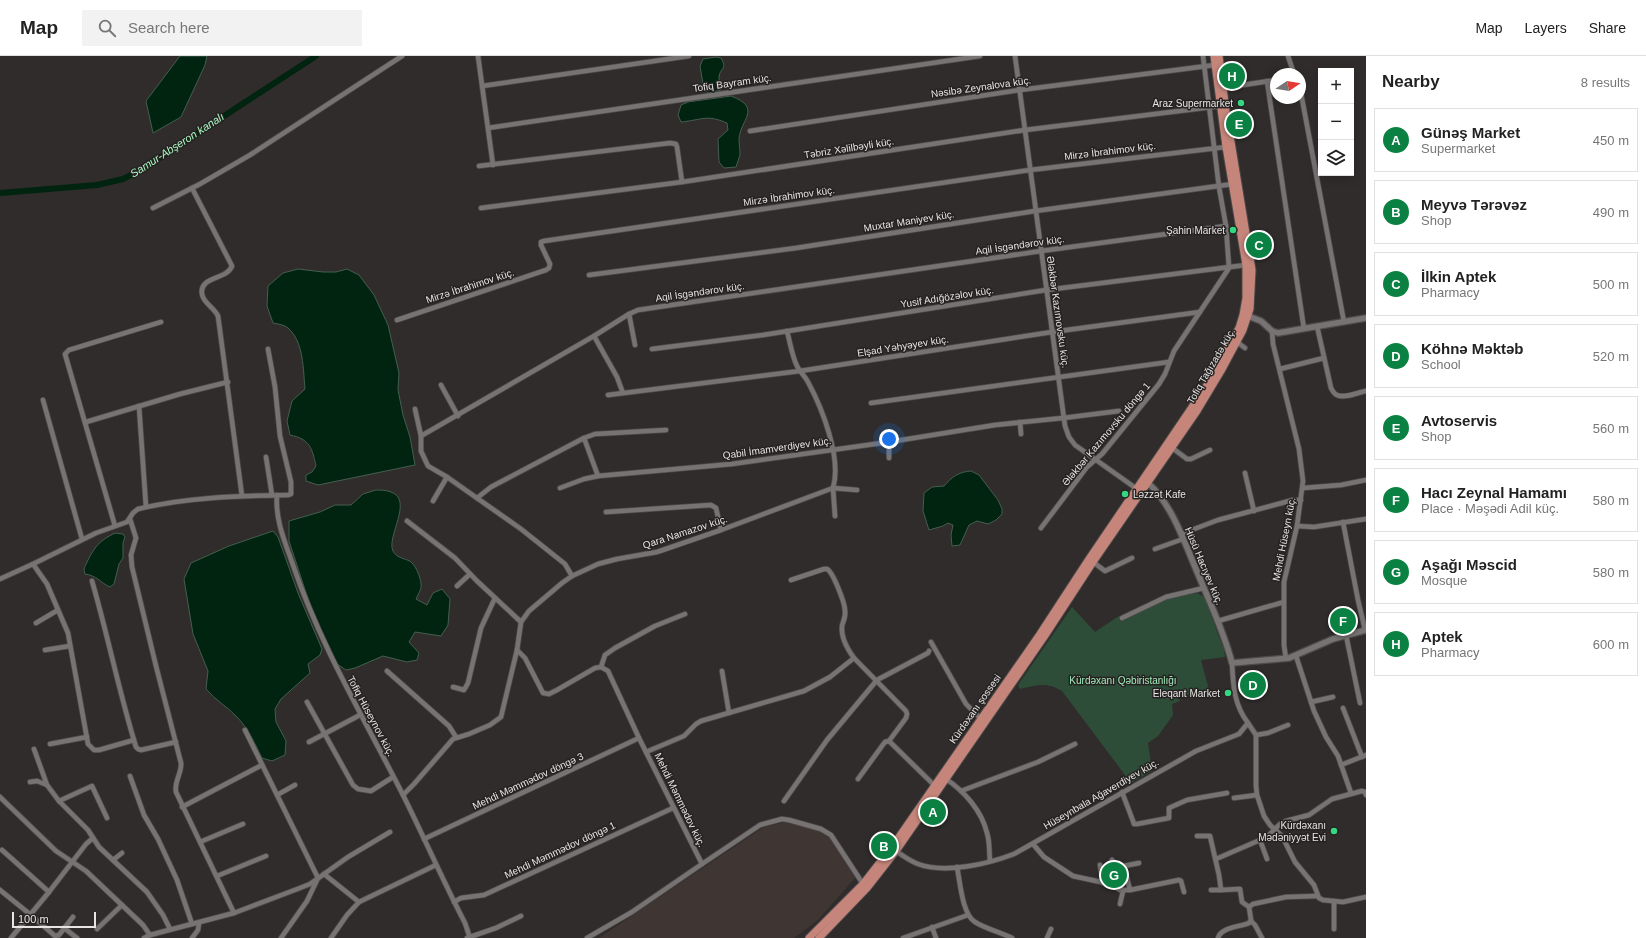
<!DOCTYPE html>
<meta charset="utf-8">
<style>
:root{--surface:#fff;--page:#f2f2f2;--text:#222;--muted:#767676;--line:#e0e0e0;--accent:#0b8043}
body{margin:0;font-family:Arial,sans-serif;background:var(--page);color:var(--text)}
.controls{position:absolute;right:12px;top:12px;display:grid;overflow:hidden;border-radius:0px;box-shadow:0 2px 10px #0003}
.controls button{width:36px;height:36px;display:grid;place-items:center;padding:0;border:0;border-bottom:1px solid var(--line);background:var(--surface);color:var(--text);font:20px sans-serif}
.compass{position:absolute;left:1270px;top:12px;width:36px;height:36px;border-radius:50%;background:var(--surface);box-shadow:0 2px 10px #0003;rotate:78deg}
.scale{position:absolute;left:12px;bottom:10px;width:84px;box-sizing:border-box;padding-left:4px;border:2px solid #e6e4e4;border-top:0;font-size:11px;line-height:14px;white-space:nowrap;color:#e6e4e4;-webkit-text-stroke:3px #252221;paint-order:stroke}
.you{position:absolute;left:889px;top:383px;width:14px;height:14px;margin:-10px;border:3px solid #fff;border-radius:50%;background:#1a73e8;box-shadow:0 0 0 6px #1a73e833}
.badge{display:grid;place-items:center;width:26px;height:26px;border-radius:50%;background:var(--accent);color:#fff;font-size:13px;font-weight:700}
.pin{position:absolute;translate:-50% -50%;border:2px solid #fff;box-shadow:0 1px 4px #0006}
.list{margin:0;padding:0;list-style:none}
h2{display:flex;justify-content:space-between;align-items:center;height:52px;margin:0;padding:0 16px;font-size:17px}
h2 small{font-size:13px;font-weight:400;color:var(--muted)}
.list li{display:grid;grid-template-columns:26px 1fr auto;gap:12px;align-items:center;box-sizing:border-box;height:64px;margin:0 8px 8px;padding:0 8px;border:1px solid var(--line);border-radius:0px}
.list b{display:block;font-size:15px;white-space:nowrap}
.list p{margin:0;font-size:13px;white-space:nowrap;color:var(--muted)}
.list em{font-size:13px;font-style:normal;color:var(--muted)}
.icon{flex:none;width:22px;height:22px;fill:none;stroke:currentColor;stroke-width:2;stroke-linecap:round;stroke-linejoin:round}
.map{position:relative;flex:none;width:1366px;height:882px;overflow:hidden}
header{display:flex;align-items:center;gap:24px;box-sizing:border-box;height:56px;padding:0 20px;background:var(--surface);border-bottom:1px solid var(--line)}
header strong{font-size:19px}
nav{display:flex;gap:22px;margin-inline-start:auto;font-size:14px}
.search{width:280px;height:36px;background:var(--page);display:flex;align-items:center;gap:10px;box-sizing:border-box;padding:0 14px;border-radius:0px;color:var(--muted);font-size:15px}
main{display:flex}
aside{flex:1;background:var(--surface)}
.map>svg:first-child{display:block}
</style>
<header>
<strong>Map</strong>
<div class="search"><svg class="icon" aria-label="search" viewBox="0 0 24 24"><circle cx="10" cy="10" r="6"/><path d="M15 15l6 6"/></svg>Search here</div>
<nav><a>Map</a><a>Layers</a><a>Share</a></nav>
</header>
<main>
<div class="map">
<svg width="1366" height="882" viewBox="0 0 1366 882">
<rect width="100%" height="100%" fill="#2f2c2b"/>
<polygon fill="#3f3634" points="786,766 817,774 832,782 855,822 817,865 794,882 599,882 764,771"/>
<path fill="#2d4d38" d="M1197,537L1204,541L1224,594L1225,601L1201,604L1209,634L1178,641L1180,645L1172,648L1173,659L1158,680L1148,687L1152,715L1131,727L1062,635C1046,626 1038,629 1020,633L1018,629L1072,551L1095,576L1119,560L1122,565L1159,546L1175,541Z"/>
<g fill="#00240f" stroke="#455e4f">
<polygon points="180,0 207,0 205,9 181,61 153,77 146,45"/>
<path d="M716,1L721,2C728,14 720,11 719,21C719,25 720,30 721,34L709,37L704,34L700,10L703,3Z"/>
<path d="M731,40C763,52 740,64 739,83C739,88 740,93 740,99C739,103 737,107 736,111L724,112L719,106L718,83L728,74L727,67C706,58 702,64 681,66L678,59L681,49L688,46Z"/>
<path d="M298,213L323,216H336L347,213L359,219L374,239L388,269L399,317L398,334L403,359L410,381L415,409L318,429L306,425V419L312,416L316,410C312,392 310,383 290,379L287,365L292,345L305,333C303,313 304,286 288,272C285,269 278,268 273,267L267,250L268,230L283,217Z"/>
<path d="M971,415L979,419L998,444L1002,453V458L996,464L988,468L977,465L969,469L960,489L952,490L951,479L953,469L948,467L943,470L929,474L923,455L924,437L932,431L944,430C952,421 958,416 971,415Z"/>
<path d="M376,434C380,434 386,434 391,436C414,444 386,481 393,495C397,503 406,502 411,506C417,511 422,525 421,532C420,535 418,539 416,543L427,549L433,537L442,533L450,543L448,569L441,580L415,576L409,586L419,597L417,604L407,606L383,600L355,612L346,614L337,608L312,555L289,485V465L320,456L335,449H351L363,438Z"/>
<path d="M273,475L278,481L298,537L322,593L320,599L308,608L310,617L281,643L275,653L276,666L286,685L285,699L272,705L262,702C255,688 249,674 238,662C228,651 215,644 206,633L208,615L193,578L184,523L191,507L229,490Z"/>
<path d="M115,477L123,478L125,481L123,487V502L119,508L114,528L110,531C99,526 98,520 85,518C83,512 85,511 87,506C95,490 99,485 115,477Z"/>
</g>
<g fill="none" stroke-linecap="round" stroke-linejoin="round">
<polyline stroke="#00240f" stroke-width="6" points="0,137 97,129 123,123 141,114 316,0"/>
<defs>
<g id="minor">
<polyline points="478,0 493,109"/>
<polyline points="1015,0 1065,370 1069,381 1075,389 1137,433"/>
<polyline points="1288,0 1294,18"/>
<polyline points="1267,25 1304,273"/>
<polyline points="482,30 689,0"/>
<polyline points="1223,32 1276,24"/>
<polyline points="1300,32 1344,266"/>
<polyline points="488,72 980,0"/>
<polyline points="750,75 1020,34 1215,9"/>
<polyline points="479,110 670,87 676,88 677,91 682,126"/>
<path d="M192,132L232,210C227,224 199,220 202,238C203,247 214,251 218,260L242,440"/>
<polyline points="153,152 200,128 250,99 402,0"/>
<polyline points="481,152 682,126 1025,74 1220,50"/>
<polyline points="589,219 796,192 1035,155 1233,128"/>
<polyline points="629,258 635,289"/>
<polyline points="397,264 546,214 549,212 550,208 541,189 541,186 544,185 1030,114 1226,91"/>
<path d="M1317,270L1331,332C1332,334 1334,338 1337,339C1344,343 1359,336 1366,335"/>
<polyline points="1272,275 1273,288 1299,393 1303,425 1297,470 1284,526 1284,589 1286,603"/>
<polyline points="594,280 617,321 623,337"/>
<polyline points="1237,286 1245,292"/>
<polyline points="652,293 763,279 1046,234 1246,209"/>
<polyline points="1280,313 1324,302"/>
<polyline points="441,329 458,360"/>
<polyline points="608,339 800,315 1052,276 1200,256"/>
<polyline points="43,344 82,483"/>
<polyline points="871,347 1169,306"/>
<polyline points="139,350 146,451"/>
<polyline points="415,353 421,380"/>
<polyline points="86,366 180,338 228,326"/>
<polyline points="1020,366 1021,378"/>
<polyline points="584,382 595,378 666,374"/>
<polyline points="1171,391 1187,403 1191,403 1210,394"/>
<polyline points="266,401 272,439"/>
<polyline points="889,402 889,386"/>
<polyline points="1245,417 1254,455"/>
<polyline points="560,432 584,423 598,420"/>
<polyline points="1303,432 1341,429 1366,424"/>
<path d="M277,439C275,464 285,486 293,509C321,591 364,662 403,739C424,781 443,825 465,867L470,882"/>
<polyline points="477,442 491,431 584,382 598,420 732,408 889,386 995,369 1063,362 1119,355"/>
<polyline points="433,445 447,421"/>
<polyline points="606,456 711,449 716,452 721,474"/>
<polyline points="835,460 833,432 857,434"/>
<path d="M130,463L136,482L131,499L132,511L156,610L181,707C182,717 174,725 176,736L234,857"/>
<polyline points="407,465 455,502 477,525 521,566"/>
<polyline points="1343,466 1358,544 1365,574"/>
<polyline points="115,470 65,298 69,294 161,266"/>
<polyline points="1297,470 1314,471 1366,463"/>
<polyline points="1041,472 1087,411 1102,398 1159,328 1165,318 1174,295 1229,212 1226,170 1219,131 1203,0"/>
<polyline points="1181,478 1218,464 1293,444 1301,444"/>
<polyline points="1155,493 1183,483"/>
<polyline points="1093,506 1105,515 1132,502"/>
<polyline points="33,508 47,528 68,577 88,688 94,694 99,694 134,684"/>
<polyline points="572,520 565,508 521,473 447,421 428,410 421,395 421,380 594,280 629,258 638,254 1041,195 1226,170"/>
<path d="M0,523L33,508L96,477L127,466L133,457L138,453C186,441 238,440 288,439L291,438V426L280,380L275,331L268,293"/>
<path d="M791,524L824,513H827C833,516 845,547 845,555C846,561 843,565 842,570C841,581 848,594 854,602"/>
<path d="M92,525C108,580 119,636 136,691L138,693L141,694L176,686"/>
<polyline points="457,530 470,518"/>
<polyline points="1122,562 1166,541 1204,532"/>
<polyline points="1218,565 1284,546"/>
<polyline points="36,567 58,554"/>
<polyline points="1346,579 1360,647"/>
<polyline points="931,586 966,648 981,663"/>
<polyline points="45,594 70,590"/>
<polyline points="517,594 525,602 543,637 549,638 557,634 595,612 601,611 608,615 639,682 702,808 760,769 782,763 789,764 821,773 831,779 863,828"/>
<polyline points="1296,600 1314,655 1326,681 1338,700 1351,737"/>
<polyline points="601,611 605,599 615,592 655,570 685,558"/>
<polyline points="387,615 449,670 456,681"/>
<polyline points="722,615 729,657"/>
<polyline points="453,631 464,634 468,627 481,572 495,542"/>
<polyline points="307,646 353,729 358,733 371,735 393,721"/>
<polyline points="1311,646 1333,641"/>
<polyline points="1343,652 1362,701"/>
<polyline points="1248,667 1256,679 1256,730 1257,739 1264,760 1270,769 1282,780 1295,806 1314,829 1319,842 1323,844 1343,846 1366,841"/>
<polyline points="245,674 318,822 307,845 281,882"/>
<polyline points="1256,679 1268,677 1288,669"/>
<polyline points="309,686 360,659"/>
<polyline points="50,688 87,681"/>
<polyline points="34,693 47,729"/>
<polyline points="646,696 684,680 696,668 701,665 804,635 830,621 854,602 906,655 907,658 906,662 889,685 934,729"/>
<polyline points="1341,709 1366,699"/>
<polyline points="130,720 144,759 158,783 177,824 192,868"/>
<polyline points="858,723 882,690 885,686 889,685"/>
<path d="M946,723C964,735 982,755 987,777C990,786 989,796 990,805"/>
<polyline points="30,726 37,725 47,729 59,745 88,774 99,791 147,836 163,859 170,873"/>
<polyline points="961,735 1038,706 1075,688"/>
<polyline points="1122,736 1133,765 1134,768 1137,768 1169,762 1169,752 1187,744 1227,737"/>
<polyline points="277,739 295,729"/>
<path d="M403,739L414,728L453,683L469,678L490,669L501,661L517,594L521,566L529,555L562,527L572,520L598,508L617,503L657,496L721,474L833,432C842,402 822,352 808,326C805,320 800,316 797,310C792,300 790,286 787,275"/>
<polyline points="0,741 56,795 86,815 143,869 150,879"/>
<polyline points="1234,742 1257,739"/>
<polyline points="59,745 92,730 107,762"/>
<polyline points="784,745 827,684 877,624 928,597 929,595"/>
<polyline points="182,751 262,709"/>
<polyline points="1197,780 1210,780 1219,819 1221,834 1240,833 1242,846 1249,851"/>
<polyline points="424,783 639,682"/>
<polyline points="1260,784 1267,803"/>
<polyline points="200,786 243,768"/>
<polyline points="1033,788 1044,801 1073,820 1110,828 1120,834 1130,834 1179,824 1181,825 1184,836"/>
<polyline points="2,794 49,836"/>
<path d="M896,795C903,800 910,805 918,808C945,818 988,808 1014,798L1196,695L1239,678L1248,667C1234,649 1233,629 1232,607"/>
<polyline points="1216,803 1260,784 1269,779 1280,768 1286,765 1309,759 1332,743 1362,735 1365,736 1366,739"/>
<polyline points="113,804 122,797"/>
<polyline points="1112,804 1117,809 1124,810 1130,834"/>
<polyline points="1100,809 1103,827"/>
<polyline points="1124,810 1139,807"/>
<path d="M957,811C960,825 962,858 975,866C986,873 1000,876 1012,882"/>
<polyline points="324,818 359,846"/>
<polyline points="217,820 266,800"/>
<polyline points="0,834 31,859 55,880 59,879 73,861"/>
<polyline points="1211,834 1221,834"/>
<polyline points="1334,845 1334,873"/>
<polyline points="454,846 461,842 484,839 673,752"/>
<polyline points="1120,848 1123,835"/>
<polyline points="1251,865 1255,869 1262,882"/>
<polyline points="932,871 936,882"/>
<polyline points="64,872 77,882"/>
<polyline points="97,873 122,849"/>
<polyline points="11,882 49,836 86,788 93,782"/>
<polyline points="144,882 150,879 234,857 300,832 310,828 348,801 390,776"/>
<polyline points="192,882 198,874 199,867"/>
<polyline points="331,882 347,859 359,846 436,809"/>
<polyline points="467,882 496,872 521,860"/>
<polyline points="587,882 632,856 702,808"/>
<polyline points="903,882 968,859"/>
<polyline points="1047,882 1051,873"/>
<path d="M1218,882C1221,871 1240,871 1249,867L1251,864L1249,851L1253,848L1286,841L1318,840"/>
</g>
<g id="tertiary">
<polyline points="1248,260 1261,265 1272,275 1278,277 1366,262"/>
<path d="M1148,427C1172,448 1185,488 1198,518C1210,547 1224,576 1232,607L1289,602L1333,583L1366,574"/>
</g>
<g id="primary">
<polyline points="809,882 863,828 892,791 1040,578 1089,503 1207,329 1239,272 1243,259 1246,242 1246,209 1226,91 1214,0"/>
<polyline points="819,882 867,832 896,795 1044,581 1093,506 1197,355 1221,315 1243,274 1250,253 1252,214 1226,55 1219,0"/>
</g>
</defs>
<use href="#minor" stroke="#4d4a4a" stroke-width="6"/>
<use href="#tertiary" stroke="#4d4a4a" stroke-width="8"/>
<use href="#primary" stroke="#4d4a4a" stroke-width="9"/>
<use href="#minor" stroke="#777373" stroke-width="4.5"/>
<use href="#tertiary" stroke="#777373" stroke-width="5.5"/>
<use href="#primary" stroke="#c5857a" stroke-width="7"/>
</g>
<g fill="#34d881" stroke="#252221" stroke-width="1.5">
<circle cx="1241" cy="47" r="4"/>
<circle cx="1233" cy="174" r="4"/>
<circle cx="1125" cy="438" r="4"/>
<circle cx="1228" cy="637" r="4"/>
<circle cx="1334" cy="775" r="4"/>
</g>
<g text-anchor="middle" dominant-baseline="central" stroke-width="3" stroke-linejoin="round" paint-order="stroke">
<g font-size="10" fill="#e6e4e4" stroke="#252221">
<text transform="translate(732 27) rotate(-8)">Tofiq Bayram küç.</text>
<text transform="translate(981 31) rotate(-8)">Nəsibə Zeynalova küç.</text>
<text transform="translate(849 92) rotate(-9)">Təbriz Xəlilbəyli küç.</text>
<text transform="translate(1110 95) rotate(-7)">Mirzə İbrahimov küç.</text>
<text transform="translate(789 140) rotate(-8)">Mirzə İbrahimov küç.</text>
<text transform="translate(909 165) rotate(-9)">Muxtar Maniyev küç.</text>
<text transform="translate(1020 189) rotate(-8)">Aqil İsgəndərov küç.</text>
<text transform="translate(470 230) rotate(-18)">Mirzə İbrahimov küç.</text>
<text transform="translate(700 236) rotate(-8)">Aqil İsgəndərov küç.</text>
<text transform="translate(947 241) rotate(-9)">Yusif Adığözəlov küç.</text>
<text transform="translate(1058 256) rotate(82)">Ələkbər Kazımovsku küç.</text>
<text transform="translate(903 290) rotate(-9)">Elşad Yəhyəyev küç.</text>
<text transform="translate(1211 310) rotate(-60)">Tofiq Tağızadə küç.</text>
<text transform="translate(1106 378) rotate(-50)">Ələkbər Kazımovsku döngə 1</text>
<text transform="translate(777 392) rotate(-8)">Qabil İmamverdiyev küç.</text>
<text transform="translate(685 476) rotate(-18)">Qara Namazov küç.</text>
<text transform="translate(1284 483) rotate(-79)">Mehdi Hüseyn küç.</text>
<text transform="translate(1204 510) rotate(67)">Hüsü Hacıyev küç.</text>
<text transform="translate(975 653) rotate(-55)">Kürdəxanı şossesi</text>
<text transform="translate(371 660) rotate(62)">Tofiq Hüseynov küç.</text>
<text transform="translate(528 725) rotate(-25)">Mehdi Məmmədov döngə 3</text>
<text transform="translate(1101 738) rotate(-30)">Hüseynbala Ağaverdiyev küç.</text>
<text transform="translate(680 744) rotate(64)">Mehdi Məmmədov küç.</text>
<text transform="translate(560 794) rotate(-25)">Mehdi Məmmədov döngə 1</text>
</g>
<g font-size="10" fill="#e6e4e4" stroke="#252221" text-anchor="end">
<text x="1233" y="47">Araz Supermarket</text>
<text x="1225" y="174">Şahin Market</text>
<text x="1133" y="438" text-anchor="start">Ləzzət Kafe</text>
<text x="1220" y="637">Eleqant Market</text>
<text x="1326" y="769">Kürdəxanı<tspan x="1326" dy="12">Mədəniyyət Evi</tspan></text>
</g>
<g font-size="10" fill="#a1ecba" stroke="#252221">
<text x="1123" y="624">Kürdəxanı Qəbiristanlığı</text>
</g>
<g font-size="11" font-style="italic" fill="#aaf5c2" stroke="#252221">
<text transform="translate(177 89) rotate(-33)">Samur-Abşeron kanalı</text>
</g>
</g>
</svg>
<div class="controls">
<button>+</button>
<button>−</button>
<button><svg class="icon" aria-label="layers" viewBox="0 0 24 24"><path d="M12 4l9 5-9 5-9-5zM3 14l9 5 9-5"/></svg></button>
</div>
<svg class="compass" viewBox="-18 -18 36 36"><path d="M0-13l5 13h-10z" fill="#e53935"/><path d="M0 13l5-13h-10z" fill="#767676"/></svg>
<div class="scale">100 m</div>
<div class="you"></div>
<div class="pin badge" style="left:933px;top:756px">A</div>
<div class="pin badge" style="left:884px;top:790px">B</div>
<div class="pin badge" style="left:1259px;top:189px">C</div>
<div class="pin badge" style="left:1253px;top:629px">D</div>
<div class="pin badge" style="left:1239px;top:68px">E</div>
<div class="pin badge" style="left:1343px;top:565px">F</div>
<div class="pin badge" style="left:1114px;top:819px">G</div>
<div class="pin badge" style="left:1232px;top:20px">H</div>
</div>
<aside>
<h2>Nearby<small>8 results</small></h2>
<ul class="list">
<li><span class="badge">A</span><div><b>Günəş Market</b><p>Supermarket</p></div><em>450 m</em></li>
<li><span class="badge">B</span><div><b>Meyvə Tərəvəz</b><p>Shop</p></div><em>490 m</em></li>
<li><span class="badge">C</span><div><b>İlkin Aptek</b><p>Pharmacy</p></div><em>500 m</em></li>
<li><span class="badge">D</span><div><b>Köhnə Məktəb</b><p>School</p></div><em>520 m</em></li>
<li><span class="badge">E</span><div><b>Avtoservis</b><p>Shop</p></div><em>560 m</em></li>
<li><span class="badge">F</span><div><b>Hacı Zeynal Hamamı</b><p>Place · Məşədi Adil küç.</p></div><em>580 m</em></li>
<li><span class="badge">G</span><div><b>Aşağı Məscid</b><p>Mosque</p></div><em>580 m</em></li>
<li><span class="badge">H</span><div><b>Aptek</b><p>Pharmacy</p></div><em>600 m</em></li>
</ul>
</aside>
</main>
